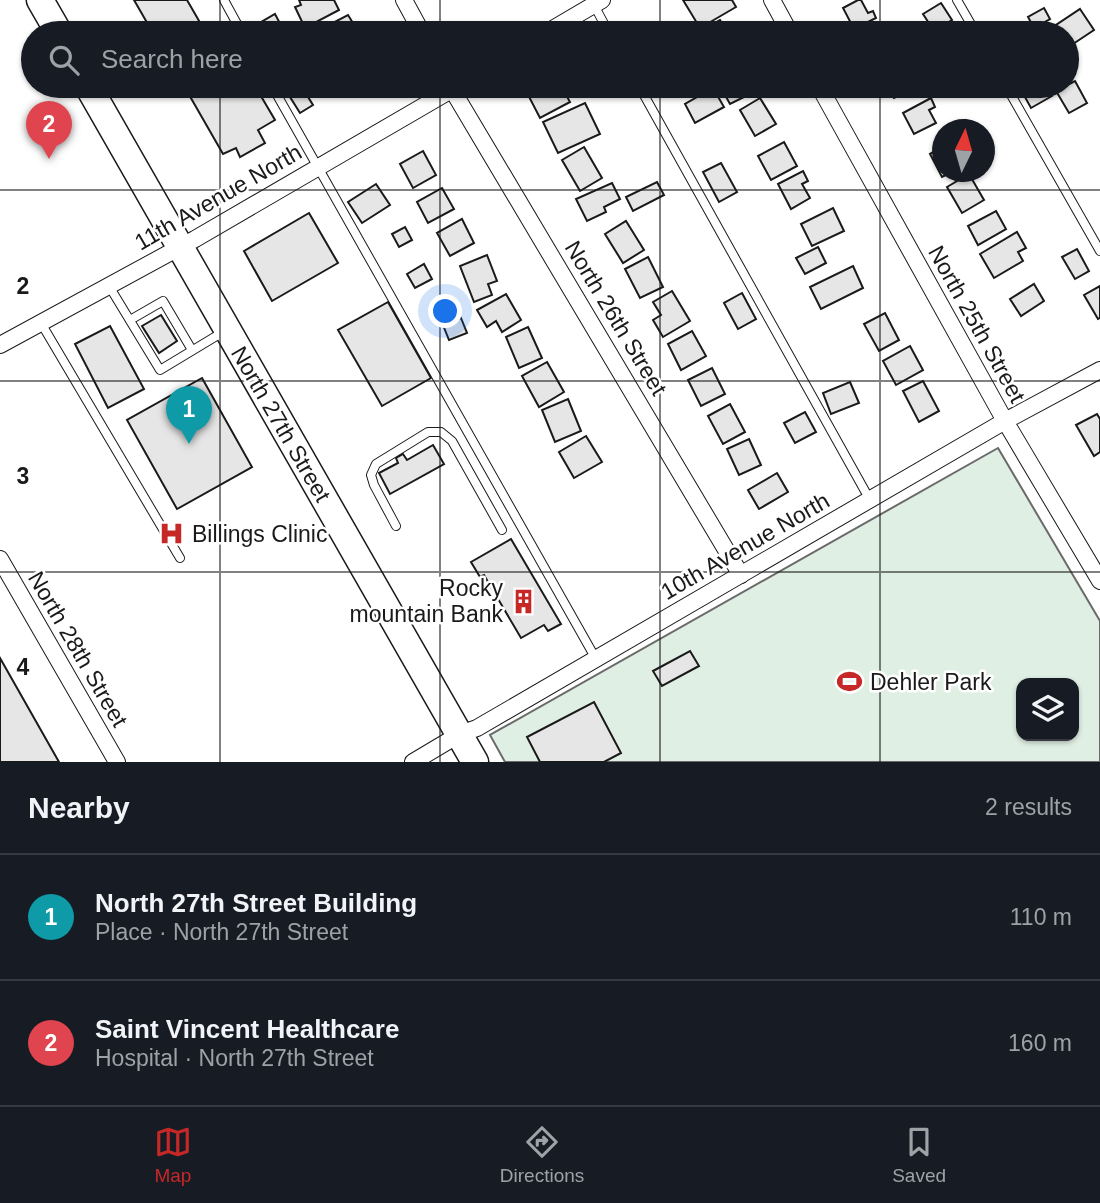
<!DOCTYPE html>
<meta charset="utf-8">
<style>
:root{--surface:#171b24;--page:#20242c;--text:#f1f3f6;--muted:#9ea1a6;--line:#363941;--accent:#c62828}
body{margin:0;font-family:Helvetica,sans-serif;background:var(--page);color:var(--text)}
.controls{position:absolute;right:21px;bottom:21px;display:grid;overflow:hidden;border-radius:14px;box-shadow:0 2px 5px #0004}
.controls button{width:63px;height:63px;display:grid;place-items:center;padding:0;border:0;border-bottom:2px solid var(--line);background:var(--surface);color:var(--text);font:35px sans-serif}
.compass{position:absolute;left:932px;top:119px;width:63px;height:63px;border-radius:50%;background:var(--surface);box-shadow:0 2px 5px #0004;rotate:5deg}
.you{position:absolute;left:446px;top:312px;width:24px;height:24px;margin:-18px;border:5px solid #fff;border-radius:50%;background:#1a73e8;box-shadow:0 0 0 10px #1a73e833}
.badge{display:grid;place-items:center;width:46px;height:46px;border-radius:50%;background:var(--accent);color:#fff;font-size:23px;font-weight:700}
.pin{position:absolute;translate:-50% -58px;filter:drop-shadow(0 2px 4px #0008)}
.pin::after{content:'';position:absolute;top:37px;width:24px;height:21px;background:inherit;clip-path:polygon(0 0,100% 0,50% 100%)}
.list{margin:0;padding:0;list-style:none}
h2{display:flex;justify-content:space-between;align-items:center;height:91px;margin:0;padding:0 28px;font-size:30px}
h2 small{font-size:23px;font-weight:400;color:var(--muted)}
.list li{display:grid;grid-template-columns:46px 1fr auto;gap:21px;align-items:center;box-sizing:border-box;height:126px;padding:0 28px;border-top:2px solid var(--line)}
.list b{display:block;font-size:26px;white-space:nowrap}
.list p{margin:0;font-size:23px;white-space:nowrap;color:var(--muted)}
.list em{font-size:23px;font-style:normal;color:var(--muted)}
.icon{flex:none;width:38px;height:38px;fill:none;stroke:currentColor;stroke-width:2;stroke-linecap:round;stroke-linejoin:round}
.map{position:relative;flex:none;width:1100px;height:762px;overflow:hidden}
.search{position:absolute;background:var(--surface);box-shadow:0 2px 5px #0004;left:21px;right:21px;top:21px;height:77px;display:flex;align-items:center;gap:18px;box-sizing:border-box;padding:0 24px;border-radius:38px;color:var(--muted);font-size:26px}
.sheet{height:343px;background:var(--surface)}
nav{display:flex;justify-content:space-around;align-items:center;box-sizing:border-box;height:98px;border-top:2px solid var(--line);background:var(--surface);font-size:19px;color:var(--muted)}
nav a{display:grid;justify-items:center;gap:4px}
nav .on{color:var(--accent)}
.map>svg:first-child{display:block}
</style>
<div class="map">
<svg width="1100" height="762" viewBox="0 0 1100 762">
<rect width="100%" height="100%" fill="#fff"/>
<path fill="#e0efe3" stroke="#6a6a6a" stroke-width="2" fill-rule="evenodd" d="M998,448L1100,621V762H505L490,735ZM1021,683H1074V736H1021Z"/>
<g fill="#e6e6e6" stroke="#1a1a1a" stroke-width="2">
<polygon points="134,0 187,0 206,33 153,33"/>
<polygon points="299,0 334,0 339,10 305,28 295,7 301,5"/>
<polygon points="683,0 732,0 736,7 700,28"/>
<polygon points="858,0 861,0 868,13 873,11 876,18 854,29 843,8"/>
<polygon points="941,3 952,20 934,31 923,14"/>
<polygon points="1044,8 1050,19 1034,28 1028,17"/>
<polygon points="1080,9 1094,30 1067,48 1067,33 1049,33 1047,31"/>
<polygon points="275,14 285,33 251,33 249,29"/>
<polygon points="348,15 356,28 353,29 355,33 320,33 319,30"/>
<polygon points="720,20 726,30 731,27 734,33 696,33"/>
<polygon points="1075,81 1087,103 1069,113 1056,91"/>
<polygon points="184,86 255,86 275,120 258,130 265,143 240,157 236,148 223,154"/>
<polygon points="531,86 561,86 570,102 540,118 525,89"/>
<polygon points="720,86 750,86 754,92 730,104"/>
<polygon points="888,86 921,86 894,98"/>
<polygon points="1025,86 1046,86 1052,96 1031,108 1020,88"/>
<polygon points="713,88 724,107 695,123 685,104"/>
<polygon points="303,89 313,105 300,113 290,97"/>
<polygon points="760,98 776,124 755,136 740,110"/>
<polygon points="931,98 935,107 929,110 936,123 914,134 903,113"/>
<polygon points="585,103 600,134 558,153 543,122"/>
<polygon points="784,142 797,166 771,180 758,156"/>
<polygon points="584,147 602,178 580,191 562,160"/>
<polygon points="942,147 942,172 952,172 942,177 930,154"/>
<polygon points="423,151 436,175 413,188 400,164"/>
<polygon points="721,163 737,192 719,202 703,172"/>
<polygon points="803,171 808,181 802,184 810,198 791,209 778,184"/>
<polygon points="969,174 984,200 962,213 947,187"/>
<polygon points="657,182 664,195 633,211 626,197"/>
<polygon points="612,183 620,199 604,207 606,212 587,221 576,199"/>
<polygon points="376,184 390,205 362,223 348,202"/>
<polygon points="442,188 454,209 428,223 417,202"/>
<polygon points="833,208 844,231 812,246 801,224"/>
<polygon points="996,211 1006,229 978,245 968,226"/>
<polygon points="309,213 338,263 272,301 244,251"/>
<polygon points="462,219 474,243 450,256 437,233"/>
<polygon points="626,221 644,250 623,263 605,234"/>
<polygon points="405,227 412,240 399,247 392,234"/>
<polygon points="1017,232 1026,248 1018,252 1023,261 994,278 980,254"/>
<polygon points="818,247 826,263 805,274 796,258"/>
<polygon points="1077,249 1089,271 1075,279 1062,257"/>
<polygon points="487,255 497,281 488,284 492,295 474,302 460,266"/>
<polygon points="648,257 663,287 640,298 625,269"/>
<polygon points="424,264 432,279 415,288 407,274"/>
<polygon points="853,266 863,288 821,309 810,287"/>
<polygon points="1034,284 1044,301 1021,316 1010,299"/>
<polygon points="1100,286 1100,318 1098,319 1084,295"/>
<polygon points="672,291 690,321 663,337 653,320 661,315 653,302"/>
<polygon points="742,293 756,319 738,329 724,303"/>
<polygon points="506,294 521,320 502,332 496,321 487,327 477,310"/>
<polygon points="388,302 431,378 382,406 338,330"/>
<polygon points="885,313 899,340 879,351 864,324"/>
<polygon points="161,315 177,341 159,353 142,326"/>
<polygon points="461,318 467,333 449,340 443,325"/>
<polygon points="110,326 144,389 108,408 75,344"/>
<polygon points="528,327 542,358 519,368 506,337"/>
<polygon points="692,331 706,356 681,370 668,344"/>
<polygon points="910,346 923,370 896,385 883,361"/>
<polygon points="547,362 564,392 539,407 522,376"/>
<polygon points="712,368 725,394 701,406 688,380"/>
<polygon points="202,378 252,467 177,509 127,420"/>
<polygon points="923,381 939,411 919,422 903,391"/>
<polygon points="850,382 859,403 831,414 823,393"/>
<polygon points="568,399 581,431 555,442 542,410"/>
<polygon points="730,404 745,432 723,444 708,416"/>
<polygon points="805,412 816,432 795,443 784,423"/>
<polygon points="1097,414 1100,419 1100,452 1094,456 1076,425"/>
<polygon points="586,436 602,462 574,478 559,452"/>
<polygon points="749,439 761,465 739,475 727,449"/>
<polygon points="433,445 444,464 390,494 379,473 398,463 396,458 403,454 407,460"/>
<polygon points="777,473 788,492 759,509 748,490"/>
<polygon points="511,539 561,624 548,631 544,625 521,638 484,575 480,577 471,562"/>
<polygon points="690,651 699,666 662,686 653,671"/>
<polygon points="0,658 59,762 0,762"/>
<polygon points="594,702 621,753 604,762 540,762 527,737"/>
</g>
<g fill="none" stroke-linecap="round" stroke-linejoin="round">
<defs>
<g id="lane">
<polyline points="224,0 242,33"/>
<polyline points="957,0 976,33"/>
<polyline points="594,5 609,33"/>
<polyline points="272,86 596,659"/>
<polyline points="639,86 870,500"/>
<polyline points="1006,86 1100,251"/>
<polyline points="109,286 160,370 223,332"/>
<polyline points="130,320 163,301 192,350"/>
<polyline points="41,323 180,558"/>
<polyline points="396,526 374,485 371,475 376,464 428,432 441,432 452,441 502,530"/>
</g>
<g id="street">
<polyline points="404,0 422,33"/>
<polyline points="772,0 790,33"/>
<polyline points="546,33 602,0"/>
<polyline points="450,86 741,575"/>
<polyline points="819,86 1005,421 1100,581"/>
<polyline points="0,345 195,239 458,86"/>
<polyline points="0,559 117,762"/>
<polyline points="413,762 460,734 477,728 1005,421 1100,370"/>
</g>
<g id="primary">
<polyline points="40,0 59,33"/>
<polyline points="88,86 475,762"/>
</g>
</defs>
<use href="#lane" stroke="#1a1a1a" stroke-width="10"/>
<use href="#street" stroke="#1a1a1a" stroke-width="18"/>
<use href="#primary" stroke="#1a1a1a" stroke-width="29"/>
<use href="#lane" stroke="#fff" stroke-width="8"/>
<use href="#street" stroke="#fff" stroke-width="16"/>
<use href="#primary" stroke="#fff" stroke-width="26"/>
</g>
<path fill="none" stroke="#1a1a1a" stroke-width="2" stroke-opacity="0.55" d="M220,0V33M440,0V33M660,0V33M880,0V33M220,86V762M440,86V762M660,86V762M880,86V762M0,190H1100M0,381H1100M0,572H1100"/>
<defs>
<symbol id="hospital-bare" viewBox="-9 -9 18 18"><path d="M-5-5h3v3.5h4V-5h3V5h-3V1.5h-4V5h-3Z" fill="#c62828" stroke="#fff" stroke-width="2.5" paint-order="stroke"/></symbol>
<symbol id="building-bare" viewBox="-9 -9 18 18"><path d="M-4-6H4V6H1V3H-1V6H-4ZM-2.5-4.3h1.7v1.8h-1.7ZM.8-4.3h1.7v1.8H.8ZM-2.5-1h1.7V.8h-1.7ZM.8-1h1.7V.8H.8Z" fill="#c62828" stroke="#fff" stroke-width="2.5" paint-order="stroke"/></symbol>
<symbol id="stadium-bare" viewBox="-9 -9 18 18"><path d="M0-5a6.5 5 0 1 0 0 10a6.5 5 0 1 0 0-10ZM-3.5-1.8h7v3.6h-7Z" fill="#c62828" stroke="#fff" stroke-width="2.5" paint-order="stroke"/></symbol>
</defs>
<g fill-rule="evenodd">
<use href="#hospital-bare" x="154" y="516" width="35" height="35"/>
<use href="#building-bare" x="506" y="584" width="35" height="35"/>
<use href="#stadium-bare" x="832" y="664" width="35" height="35"/>
</g>
<g text-anchor="middle" dominant-baseline="central" stroke-width="5" stroke-linejoin="round" paint-order="stroke">
<g font-size="23" fill="#1a1a1a" stroke="#fff">
<text transform="translate(218 197) rotate(-30)">11th Avenue North</text>
<text transform="translate(616 318) rotate(59)">North 26th Street</text>
<text transform="translate(977 324) rotate(61)">North 25th Street</text>
<text transform="translate(281 424) rotate(60)">North 27th Street</text>
<text transform="translate(745 546) rotate(-30)">10th Avenue North</text>
<text transform="translate(78 649) rotate(60)">North 28th Street</text>
</g>
<g font-size="23" fill="#1a1a1a" stroke="#fff" text-anchor="start">
<text x="192" y="534">Billings Clinic</text>
<text x="503" y="588" text-anchor="end">Rocky<tspan x="503" dy="26">mountain Bank</tspan></text>
<text x="870" y="682">Dehler Park</text>
</g>
</g>
<g font-size="23" text-anchor="middle" font-weight="bold" fill="#1a1a1a" stroke="#fff" stroke-width="5" stroke-linejoin="round" paint-order="stroke">
<text x="23" y="294">2</text>
<text x="23" y="484">3</text>
<text x="23" y="675">4</text>
</g>
</svg>
<div class="controls">
<button><svg class="icon" aria-label="layers" viewBox="0 0 24 24"><path d="M12 4l9 5-9 5-9-5zM3 14l9 5 9-5"/></svg></button>
</div>
<svg class="compass" viewBox="-18 -18 36 36"><path d="M0-13l5 13h-10z" fill="#e53935"/><path d="M0 13l5-13h-10z" fill="#9ea1a6"/></svg>
<div class="you"></div>
<div class="pin badge" style="left:189px;top:444px;background:#0f9aa8">1</div>
<div class="pin badge" style="left:49px;top:159px;background:#e0444e">2</div>
<div class="search"><svg class="icon" aria-label="search" viewBox="0 0 24 24"><circle cx="10" cy="10" r="6"/><path d="M15 15l6 6"/></svg>Search here</div>
</div>
<section class="sheet">
<h2>Nearby<small>2 results</small></h2>
<ul class="list">
<li><span class="badge" style="background:#0f9aa8">1</span><div><b>North 27th Street Building</b><p>Place · North 27th Street</p></div><em>110 m</em></li>
<li><span class="badge" style="background:#e0444e">2</span><div><b>Saint Vincent Healthcare</b><p>Hospital · North 27th Street</p></div><em>160 m</em></li>
</ul>
</section>
<nav>
<a class="on"><svg class="icon" aria-label="map" viewBox="0 0 24 24"><path d="M3 6l6-2 6 2 6-2v14l-6 2-6-2-6 2zM9 4v14M15 6v14"/></svg>Map</a>
<a><svg class="icon" aria-label="directions" viewBox="0 0 24 24"><path d="M12 3l9 9-9 9-9-9zM9 14v-3h6M13 9l2 2-2 2"/></svg>Directions</a>
<a><svg class="icon" aria-label="saved" viewBox="0 0 24 24"><path d="M7 4h10v16l-5-4-5 4z"/></svg>Saved</a>
</nav>
